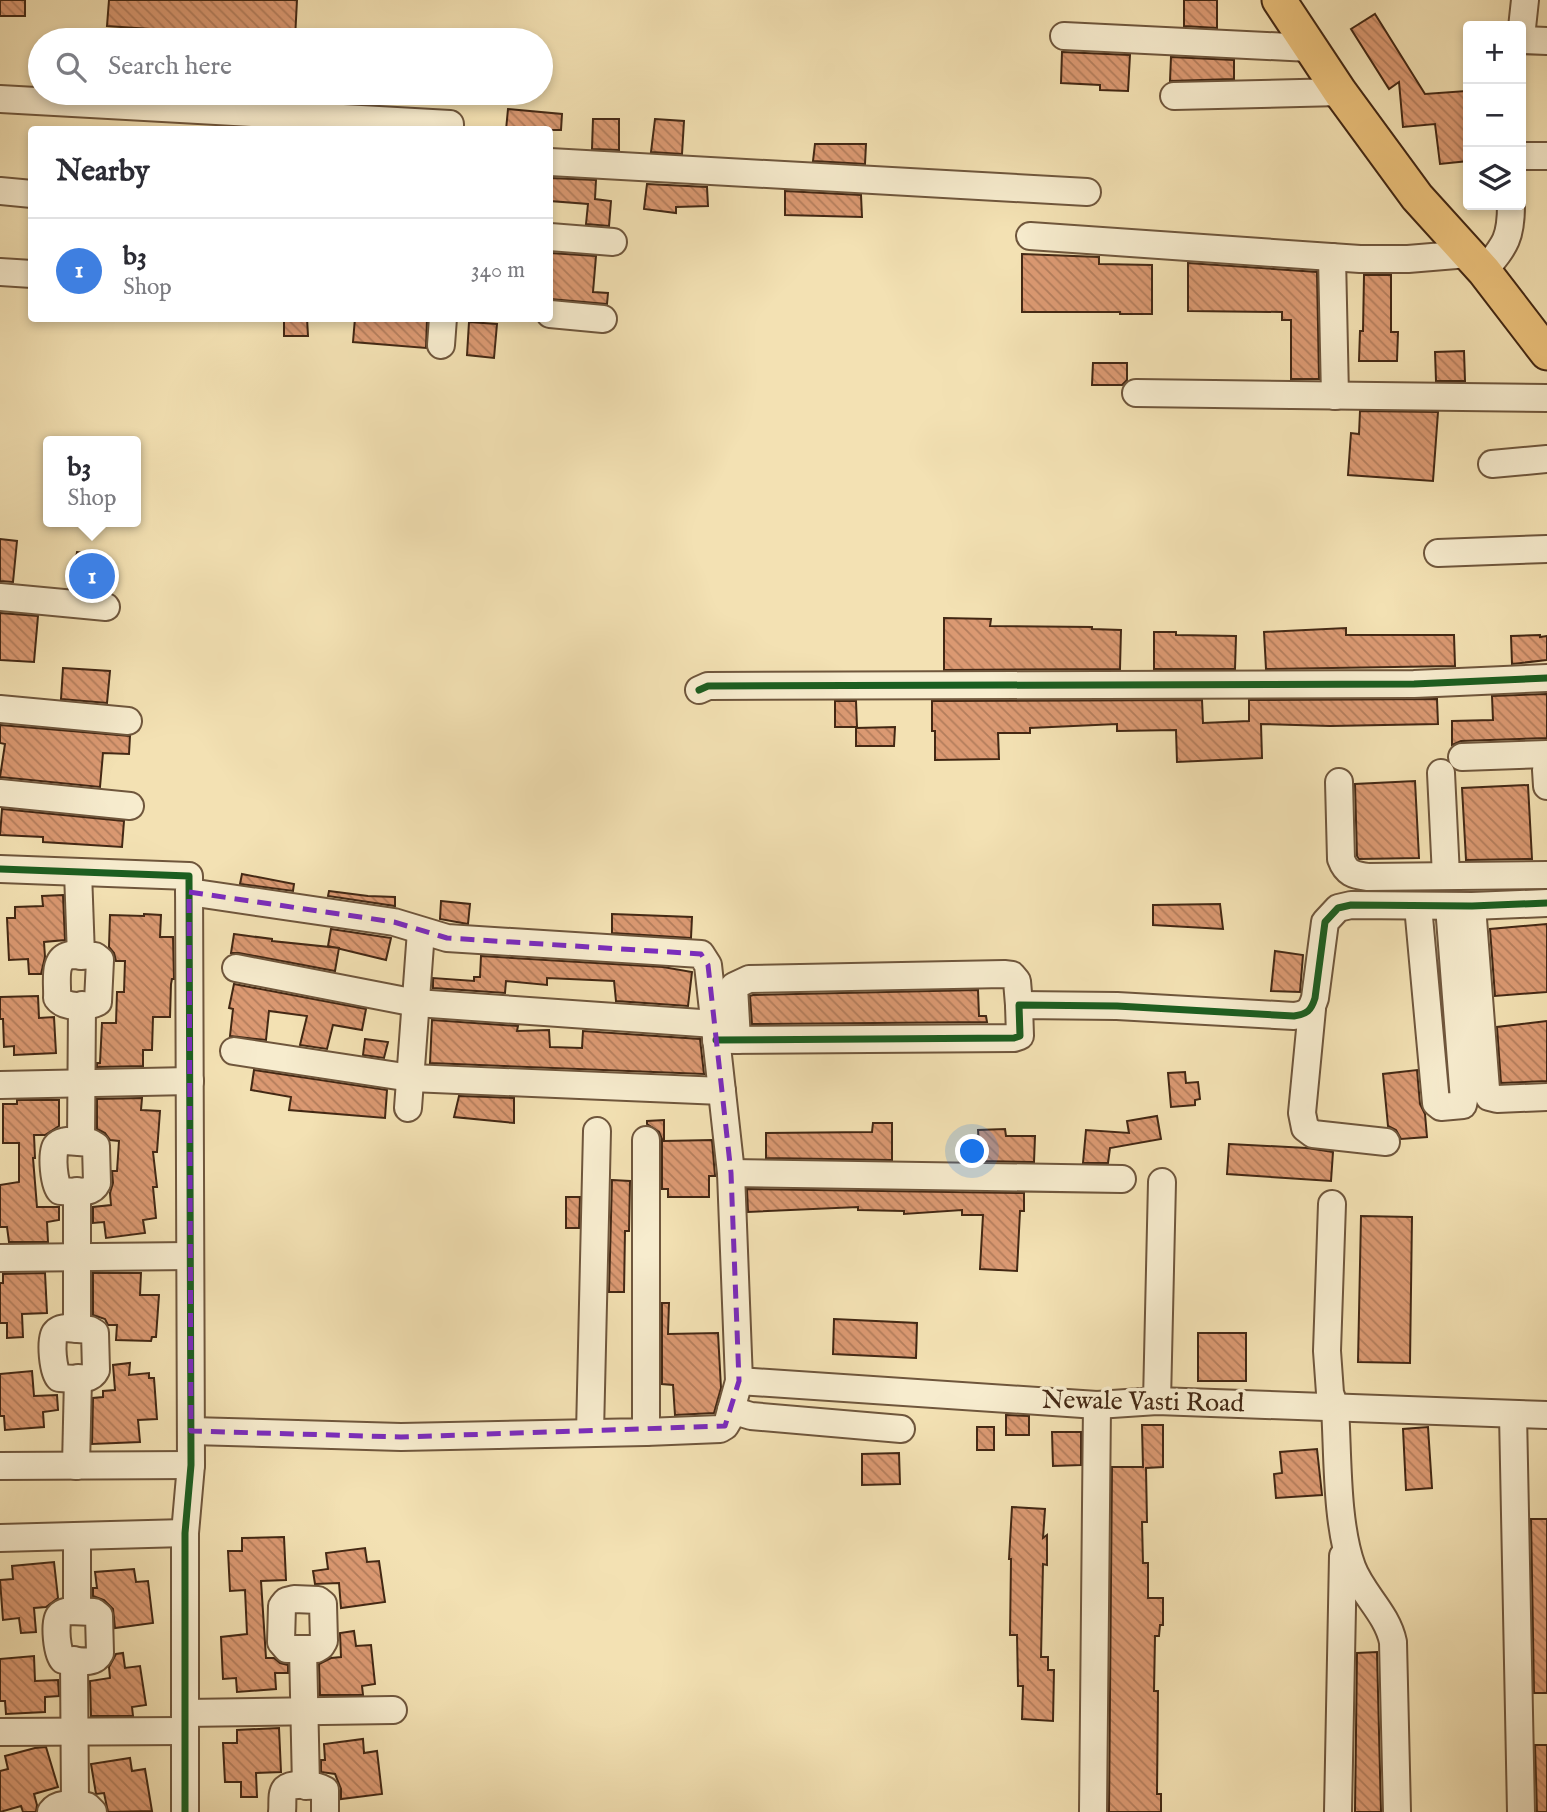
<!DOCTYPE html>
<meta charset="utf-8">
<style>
:root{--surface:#fff;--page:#f7f7f7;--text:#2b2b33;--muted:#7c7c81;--line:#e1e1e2;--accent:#8f2418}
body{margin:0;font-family:"IM FELL English",serif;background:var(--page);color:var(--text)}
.controls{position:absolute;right:21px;top:21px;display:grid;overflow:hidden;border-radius:7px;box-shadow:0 4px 10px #0003}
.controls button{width:63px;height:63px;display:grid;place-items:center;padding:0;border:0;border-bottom:2px solid var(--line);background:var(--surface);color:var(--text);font:35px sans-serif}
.you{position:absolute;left:973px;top:1152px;width:24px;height:24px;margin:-18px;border:5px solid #fff;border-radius:50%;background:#1a73e8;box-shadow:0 0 0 10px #1a73e833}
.badge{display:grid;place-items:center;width:46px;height:46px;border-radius:50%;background:var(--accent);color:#fff;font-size:23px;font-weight:700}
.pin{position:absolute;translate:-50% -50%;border:4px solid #fff;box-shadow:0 2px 7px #0006}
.popup{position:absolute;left:43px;top:436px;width:98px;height:91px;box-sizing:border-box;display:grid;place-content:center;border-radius:7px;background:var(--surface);filter:drop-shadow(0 2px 5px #0005);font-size:23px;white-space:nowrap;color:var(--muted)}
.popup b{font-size:26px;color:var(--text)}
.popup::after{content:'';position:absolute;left:50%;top:100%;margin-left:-14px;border:14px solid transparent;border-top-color:var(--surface)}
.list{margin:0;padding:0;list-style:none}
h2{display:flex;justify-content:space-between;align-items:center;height:91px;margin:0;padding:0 28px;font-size:30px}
h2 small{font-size:23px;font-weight:400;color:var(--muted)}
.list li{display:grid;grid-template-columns:46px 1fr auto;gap:21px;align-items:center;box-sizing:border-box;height:105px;padding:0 28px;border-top:2px solid var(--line)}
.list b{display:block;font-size:26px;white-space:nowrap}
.list p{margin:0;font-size:23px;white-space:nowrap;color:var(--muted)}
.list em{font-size:23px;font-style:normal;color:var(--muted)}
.icon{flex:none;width:38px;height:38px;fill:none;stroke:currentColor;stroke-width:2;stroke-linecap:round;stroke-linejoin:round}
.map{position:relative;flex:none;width:1547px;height:1812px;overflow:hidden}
.search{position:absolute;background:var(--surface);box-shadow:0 4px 10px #0003;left:28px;top:28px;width:525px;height:77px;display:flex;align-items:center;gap:18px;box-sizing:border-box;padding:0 24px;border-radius:38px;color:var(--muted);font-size:26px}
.panel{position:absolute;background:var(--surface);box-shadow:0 4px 10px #0003;left:28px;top:126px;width:525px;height:196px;border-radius:7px}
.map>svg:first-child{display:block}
</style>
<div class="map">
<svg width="1547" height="1812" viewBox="0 0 1547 1812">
<defs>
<pattern id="building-back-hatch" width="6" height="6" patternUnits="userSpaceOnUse" patternTransform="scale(1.75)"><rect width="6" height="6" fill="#db9972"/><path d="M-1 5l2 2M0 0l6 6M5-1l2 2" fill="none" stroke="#b37d5c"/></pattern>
</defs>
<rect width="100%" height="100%" fill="#f3e1b3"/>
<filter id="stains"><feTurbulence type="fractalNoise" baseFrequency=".00286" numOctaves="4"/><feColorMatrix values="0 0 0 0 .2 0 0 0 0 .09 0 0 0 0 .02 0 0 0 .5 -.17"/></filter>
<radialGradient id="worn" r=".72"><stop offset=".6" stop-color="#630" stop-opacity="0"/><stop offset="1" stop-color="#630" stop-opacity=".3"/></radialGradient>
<g fill="url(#building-back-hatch)" stroke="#432814" stroke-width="2">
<rect x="0" y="0" width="25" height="16"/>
<polygon points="109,0 297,0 295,39 107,26"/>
<polygon points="1184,0 1217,0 1217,28 1184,26"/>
<polygon points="1375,14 1425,94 1466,91 1468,120 1464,120 1468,161 1440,164 1435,124 1403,127 1399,82 1389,89 1351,29"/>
<polygon points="1062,52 1130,55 1128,91 1100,90 1100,85 1061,83"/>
<polygon points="1171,57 1234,60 1234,79 1170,81"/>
<polygon points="508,109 562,114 561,130 506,130"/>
<polygon points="593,119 619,119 619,150 592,149"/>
<polygon points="655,119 684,121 682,154 651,152"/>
<polygon points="815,144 866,144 865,164 813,161"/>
<polygon points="550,178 596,180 595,199 611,201 609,226 586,224 588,204 550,201"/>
<polygon points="647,184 707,187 708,206 676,207 676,213 644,209"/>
<polygon points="785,191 861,195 862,217 785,215"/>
<polygon points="550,253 596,256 593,292 608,293 607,304 550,299"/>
<polygon points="1022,254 1099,257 1099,264 1152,265 1152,314 1120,314 1120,312 1022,312"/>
<polygon points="1188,263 1317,272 1319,379 1291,379 1291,320 1282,320 1282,312 1188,311"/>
<polygon points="1364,275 1391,275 1391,332 1398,332 1397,361 1359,361 1360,331 1363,331"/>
<polygon points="284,318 307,318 308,336 284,336"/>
<polygon points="355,318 427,320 426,348 353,342"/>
<polygon points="469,322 497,324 494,358 467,355"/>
<polygon points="1464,351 1465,381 1436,381 1435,352"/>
<polygon points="1093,363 1127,363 1127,380 1122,385 1092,385"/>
<polygon points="1360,411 1438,412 1433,481 1348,475 1351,433 1359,434"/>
<polygon points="0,539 17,541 13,582 0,581"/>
<polygon points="77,552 107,556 101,591 71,588"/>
<polygon points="0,613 38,616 34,662 0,660"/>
<polygon points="944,618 991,619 990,626 1092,627 1092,629 1121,630 1120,669 944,670"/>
<polygon points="1346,628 1346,635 1454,635 1455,666 1266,669 1264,632"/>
<polygon points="1154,632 1176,632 1176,635 1236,636 1235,669 1154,669"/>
<polygon points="1540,635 1540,637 1547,636 1547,660 1512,664 1511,636"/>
<polygon points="63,668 110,671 107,703 61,699"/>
<polygon points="1547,694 1547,738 1461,741 1452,745 1452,721 1493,720 1492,696"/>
<polygon points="1437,699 1438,724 1330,726 1261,724 1262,758 1177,762 1176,730 1117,731 1117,724 1030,728 1030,733 998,733 999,759 935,760 935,731 932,731 932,701 1202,700 1203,723 1249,721 1249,700"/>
<polygon points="835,701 856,701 857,727 835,727"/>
<polygon points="0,725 130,736 129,754 103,753 100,787 0,777 5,744 0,743"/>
<polygon points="895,727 894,746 856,746 856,728"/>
<polygon points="1415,781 1419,858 1359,859 1357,856 1355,784"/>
<polygon points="1528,785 1532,859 1466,860 1462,788"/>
<polygon points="2,809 124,821 122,847 43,842 43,837 0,835"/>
<polygon points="242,874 294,884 293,891 240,884"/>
<polygon points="329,891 368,896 395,897 395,906 328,896"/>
<polygon points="63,895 65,940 44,942 45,957 41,974 29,974 28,959 9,960 7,918 15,918 15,907 43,906 42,896"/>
<polygon points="441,901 470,904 468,924 440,919"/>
<polygon points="1220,904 1223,929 1153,925 1153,905"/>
<polygon points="144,914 161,915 160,937 173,937 174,979 172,979 171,984 170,1017 153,1017 152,1050 143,1050 143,1066 97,1067 97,1063 100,1063 102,1023 116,1023 117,992 124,992 125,961 116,961 114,953 109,947 110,915 144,916"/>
<polygon points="612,914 692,917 691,938 612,933"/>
<polygon points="1547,924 1547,992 1495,996 1490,929"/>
<polygon points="331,929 391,938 386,960 328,946"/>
<polygon points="234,934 272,939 272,941 339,948 335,971 239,953 231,953"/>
<polygon points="1275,951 1303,955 1300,992 1271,991"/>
<polygon points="481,956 663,967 692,972 688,1006 616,1001 614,981 547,978 547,985 506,981 505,993 433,988 433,978 474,981 474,977 480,977"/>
<polygon points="234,984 366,1009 362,1030 333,1025 327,1049 300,1045 307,1016 269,1011 266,1040 230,1036 233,1009 229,1008"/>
<polygon points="978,990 979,1016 986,1016 987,1022 752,1024 750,996 753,995"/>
<polygon points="38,996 39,1018 54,1017 56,1053 14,1055 14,1046 4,1047 3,1019 0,1019 0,997"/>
<polygon points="432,1020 518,1026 517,1031 549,1030 550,1047 582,1048 583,1031 700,1039 704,1074 430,1063"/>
<polygon points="1547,1021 1547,1081 1501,1083 1497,1027"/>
<polygon points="365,1039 388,1042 384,1058 363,1055"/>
<polygon points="254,1070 387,1090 385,1118 289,1110 291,1097 251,1090"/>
<polygon points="1417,1070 1420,1104 1425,1114 1427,1137 1401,1139 1396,1130 1388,1126 1383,1074"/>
<polygon points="1185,1072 1186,1083 1198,1082 1200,1099 1195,1100 1195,1105 1171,1107 1168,1073"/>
<polygon points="459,1096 514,1098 514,1123 454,1117"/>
<polygon points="142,1098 141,1110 160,1111 157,1152 153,1152 157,1187 153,1187 156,1218 143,1220 145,1233 106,1238 104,1222 93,1223 93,1207 111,1205 110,1193 113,1183 112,1171 117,1171 119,1141 110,1140 105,1133 97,1129 97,1099"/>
<polygon points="17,1100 59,1100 59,1126 45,1135 34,1135 35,1158 33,1158 37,1207 59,1207 59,1220 47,1222 48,1242 9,1242 7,1227 0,1227 0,1185 19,1182 19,1143 3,1143 3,1104 17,1104"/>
<polygon points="1157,1116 1161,1139 1110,1148 1108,1163 1083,1163 1086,1130 1129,1133 1127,1121"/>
<polygon points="664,1120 664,1141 712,1140 715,1176 709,1176 709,1197 668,1197 668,1189 662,1189 662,1139 659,1132 647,1124 647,1121"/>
<polygon points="873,1123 892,1123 892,1160 766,1158 766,1133 872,1132"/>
<polygon points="1005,1129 1006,1136 1035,1136 1034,1162 980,1161 978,1130"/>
<polygon points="1229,1144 1307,1148 1333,1152 1331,1181 1227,1174"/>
<polygon points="612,1180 630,1181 629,1231 625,1231 624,1292 609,1292"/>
<polygon points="747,1189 1024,1193 1024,1211 1020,1211 1017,1271 980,1269 983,1215 962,1215 962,1210 904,1214 904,1211 858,1210 858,1207 748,1212"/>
<polygon points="566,1197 580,1197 579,1228 566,1228"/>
<polygon points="1361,1216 1412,1217 1410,1363 1358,1362"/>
<polygon points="45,1273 47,1313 22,1314 23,1337 7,1338 7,1323 0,1323 0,1283 3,1283 3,1274"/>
<polygon points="93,1273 141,1273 140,1295 159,1295 156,1337 152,1337 151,1341 116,1340 117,1325 108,1325 105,1319 93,1315"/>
<polygon points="662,1303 669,1303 668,1334 718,1333 721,1388 714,1413 675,1415 673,1385 662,1384"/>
<polygon points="834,1319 917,1323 916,1358 833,1354"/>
<rect x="1198" y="1333" width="48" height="48"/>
<polygon points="130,1363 129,1375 149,1373 149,1378 154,1378 157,1419 138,1420 140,1442 92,1444 93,1398 103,1397 103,1391 115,1390 113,1365"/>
<polygon points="32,1371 34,1396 57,1395 58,1410 43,1412 44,1427 5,1430 4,1416 0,1416 0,1374"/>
<polygon points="1006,1415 1029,1416 1029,1435 1006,1435"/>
<polygon points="1142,1425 1163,1425 1163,1467 1146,1468 1147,1522 1142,1522 1143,1563 1148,1563 1148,1598 1163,1598 1163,1625 1160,1625 1159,1636 1155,1636 1154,1691 1158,1691 1157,1794 1161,1794 1161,1812 1109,1812 1112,1467 1143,1467"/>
<rect x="977" y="1427" width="17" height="23"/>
<polygon points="1428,1427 1432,1488 1406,1490 1403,1429"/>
<polygon points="1052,1432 1081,1432 1081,1465 1053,1466"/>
<polygon points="1317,1449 1322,1495 1276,1498 1274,1474 1282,1473 1280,1452"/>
<polygon points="899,1453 900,1484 862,1485 862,1454"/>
<polygon points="1012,1507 1045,1509 1043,1538 1047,1535 1047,1565 1043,1564 1041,1657 1048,1657 1048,1670 1054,1670 1053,1721 1022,1719 1023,1686 1018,1686 1017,1635 1010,1635 1011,1559 1009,1559"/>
<polygon points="1531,1519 1547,1519 1547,1693 1534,1693"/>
<polygon points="284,1537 286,1580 261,1581 266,1658 274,1658 280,1663 288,1665 288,1673 275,1673 276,1689 237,1692 236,1678 223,1679 221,1637 247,1634 245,1590 230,1591 228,1551 242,1551 242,1538"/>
<polygon points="365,1548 367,1562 379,1561 385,1602 341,1608 339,1583 315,1584 313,1571 328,1569 326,1553"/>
<polygon points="54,1562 58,1598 46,1607 34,1608 36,1632 21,1633 19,1618 3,1620 0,1580 13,1579 12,1566"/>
<polygon points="134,1569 136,1582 148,1581 153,1623 115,1628 113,1609 104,1600 93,1596 93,1588 97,1588 95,1572"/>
<polygon points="354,1631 356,1646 371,1645 375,1684 362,1686 363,1695 320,1695 319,1664 331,1658 341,1657 340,1633"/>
<polygon points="1377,1652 1381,1812 1355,1812 1357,1653"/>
<polygon points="123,1653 125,1668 140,1666 146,1705 132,1707 133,1716 91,1716 90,1681 110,1678 109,1667 116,1654"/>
<polygon points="34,1656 35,1681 58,1680 59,1696 45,1697 45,1712 6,1714 5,1701 0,1701 0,1659"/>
<polygon points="279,1728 281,1772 256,1773 257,1797 241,1797 241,1782 225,1782 223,1743 237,1743 237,1730"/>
<polygon points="363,1739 364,1753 377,1751 382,1794 341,1799 341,1789 335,1774 321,1772 321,1760 325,1760 324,1744"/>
<polygon points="1535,1745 1547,1745 1547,1812 1537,1812"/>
<polygon points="46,1747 58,1787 34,1794 37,1805 36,1812 23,1812 21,1806 0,1812 0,1771 8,1769 5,1756 35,1748"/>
<polygon points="130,1758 132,1771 145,1769 152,1811 108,1812 104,1793 96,1794 91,1764"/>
</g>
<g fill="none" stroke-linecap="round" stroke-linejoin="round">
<defs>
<g id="minor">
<polyline points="1064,36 1310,48"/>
<polyline points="1521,37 1525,0"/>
<polyline points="1521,40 1547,41"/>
<polyline points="1174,96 1340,92"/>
<polyline points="0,99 450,124 450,130"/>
<polyline points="1521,156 1547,156"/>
<polyline points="550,162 1087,192"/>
<polyline points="0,191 32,194"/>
<polyline points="1030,236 1360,259 1408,259 1468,254"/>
<polyline points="550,237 613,242"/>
<polyline points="1332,257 1335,396"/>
<path d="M1484,271C1505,245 1511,239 1511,205"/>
<polyline points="0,272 32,274"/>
<polyline points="550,314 603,319"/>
<polyline points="441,345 443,318"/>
<polyline points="1136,393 1547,398"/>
<polyline points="1492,464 1547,459"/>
<polyline points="1438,553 1547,549"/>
<polyline points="0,597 106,607"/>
<polyline points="699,690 708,686 1414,684 1547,678"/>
<polyline points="0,709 128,721"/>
<polyline points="1462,757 1547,754"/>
<polyline points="1546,770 1547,786"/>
<polyline points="1441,773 1446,876"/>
<path d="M1339,782L1341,859C1346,873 1353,875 1368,877L1547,875"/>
<polyline points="0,793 130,806"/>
<polyline points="0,869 189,876 191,1465 185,1533 185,1812"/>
<polyline points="78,872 81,956"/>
<polyline points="189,892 394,922 447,938 701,954 708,965 731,1173"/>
<polyline points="1418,906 1436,1103 1441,1107 1463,1105 1464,1100 1449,906"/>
<polyline points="1472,906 1486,1089 1489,1097 1497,1099 1547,1097"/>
<path d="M70,955L95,956L100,960L98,1002C87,1008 64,1008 57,998C58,982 52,959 70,955Z"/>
<polyline points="236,968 416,1003 715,1024"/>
<polyline points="1312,1009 1302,1113 1305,1128 1313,1134 1386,1142"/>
<path d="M716,1040L1014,1038L1020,1036L1019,1005L1117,1006L1294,1016C1307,1014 1311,1011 1315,998L1325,922L1338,908L1351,905L1472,906L1547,903"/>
<polyline points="737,1040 734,986 749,979 1004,974 1012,975 1017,981 1019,1005"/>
<polyline points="234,1051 411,1078 722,1091"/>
<polyline points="0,1085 190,1081"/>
<polyline points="408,1108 421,931"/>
<path d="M66,1141L91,1143L96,1146L97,1183C91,1196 72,1191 60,1191C54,1185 51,1154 56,1146C59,1142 62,1142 66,1141Z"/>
<polyline points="81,1142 82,1005"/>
<path d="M1332,1204L1327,1351L1330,1393L1335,1407C1338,1455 1336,1523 1352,1567C1362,1594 1387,1613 1393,1642L1397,1812"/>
<polyline points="0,1258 190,1256"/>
<path d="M66,1328L90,1330L95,1333L96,1370C90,1383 71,1378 59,1378C53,1372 50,1341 55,1333C58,1329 61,1329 66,1328Z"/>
<polyline points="77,1329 77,1191"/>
<polyline points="739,1381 1097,1405 1157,1401 1547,1415"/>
<polyline points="1157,1401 1162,1182"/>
<polyline points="731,1410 751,1416 901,1429"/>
<polyline points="1513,1414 1521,1812"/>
<polyline points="191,1431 401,1437 646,1432 646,1140"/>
<polyline points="646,1432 720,1429 725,1426 728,1421 739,1381 731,1173 1122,1179"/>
<polyline points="590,1433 597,1131"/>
<polyline points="0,1466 191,1465"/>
<polyline points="76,1466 78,1378"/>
<polyline points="77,1536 77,1611"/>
<polyline points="0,1538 185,1533"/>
<polygon points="294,1599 318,1600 323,1604 324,1641 321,1646 316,1649 287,1649 281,1642 282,1606 286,1601"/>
<path d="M69,1611L94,1612L99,1616L100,1653C94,1666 75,1660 63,1660C57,1654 54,1623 59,1616C62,1612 65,1612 69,1611Z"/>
<polyline points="303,1649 306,1786"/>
<polyline points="74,1660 75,1805"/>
<polyline points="185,1713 393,1710"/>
<polyline points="0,1732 185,1731"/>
<path d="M51,1812C59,1801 75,1805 87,1806L93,1812"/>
<path d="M282,1812C283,1805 281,1794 285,1789C293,1782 317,1785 325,1790V1812"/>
<polyline points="1093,1812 1097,1405"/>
<polyline points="1338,1812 1343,1556"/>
</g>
<polyline id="major" points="1279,0 1340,92 1417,197 1484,271 1547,353"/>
</defs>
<use href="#minor" stroke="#6f563c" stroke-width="30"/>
<use href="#major" stroke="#432814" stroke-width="37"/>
<g stroke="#432814" stroke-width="3.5" stroke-dasharray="2 3.5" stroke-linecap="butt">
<polyline points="80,582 82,562 97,564"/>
<polyline points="76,583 80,556 97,559 93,584"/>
<polyline points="85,583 89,558"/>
</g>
<use href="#minor" stroke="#f7ecce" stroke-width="26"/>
<use href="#major" stroke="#eac07a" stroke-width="33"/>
<defs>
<g id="cycleway">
<polyline points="699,690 708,686 1414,684 1547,678"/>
<polyline points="0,869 189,876 191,1465 185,1533 185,1812"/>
<path d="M716,1040L1014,1038L1020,1036L1019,1005L1117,1006L1294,1016C1307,1014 1311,1011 1315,998L1325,922L1338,908L1351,905L1472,906L1547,903"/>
</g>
</defs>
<use href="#cycleway" stroke="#f7ecce" stroke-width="11"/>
<use href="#cycleway" stroke="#1b5e20" stroke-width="7"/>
</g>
<path fill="none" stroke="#7b2cbf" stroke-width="5" stroke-dasharray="14 9" stroke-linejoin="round" d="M189,892L394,922L447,938L701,954L708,965L731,1173L739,1381L725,1426L401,1437L191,1431Z"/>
<g text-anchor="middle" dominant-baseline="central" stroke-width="7" stroke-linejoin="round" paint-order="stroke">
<g font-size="26" fill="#432814" stroke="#f7ecce">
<text transform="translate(1143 1402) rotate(1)">Newale Vasti Road</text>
</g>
</g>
<rect width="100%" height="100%" filter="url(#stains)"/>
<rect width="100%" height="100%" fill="url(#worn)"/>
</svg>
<div class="controls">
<button>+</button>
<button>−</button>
<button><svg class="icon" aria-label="layers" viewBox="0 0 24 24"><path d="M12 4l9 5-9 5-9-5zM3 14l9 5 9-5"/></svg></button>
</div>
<div class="you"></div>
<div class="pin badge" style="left:92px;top:576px;background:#3f7fe0">1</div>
<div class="popup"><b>b3</b>Shop</div>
<div class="search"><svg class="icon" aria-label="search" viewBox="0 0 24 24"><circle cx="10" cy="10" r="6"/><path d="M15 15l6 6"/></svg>Search here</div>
<section class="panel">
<h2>Nearby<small></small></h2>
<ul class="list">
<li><span class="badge" style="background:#3f7fe0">1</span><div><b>b3</b><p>Shop</p></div><em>340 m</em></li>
</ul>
</section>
</div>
